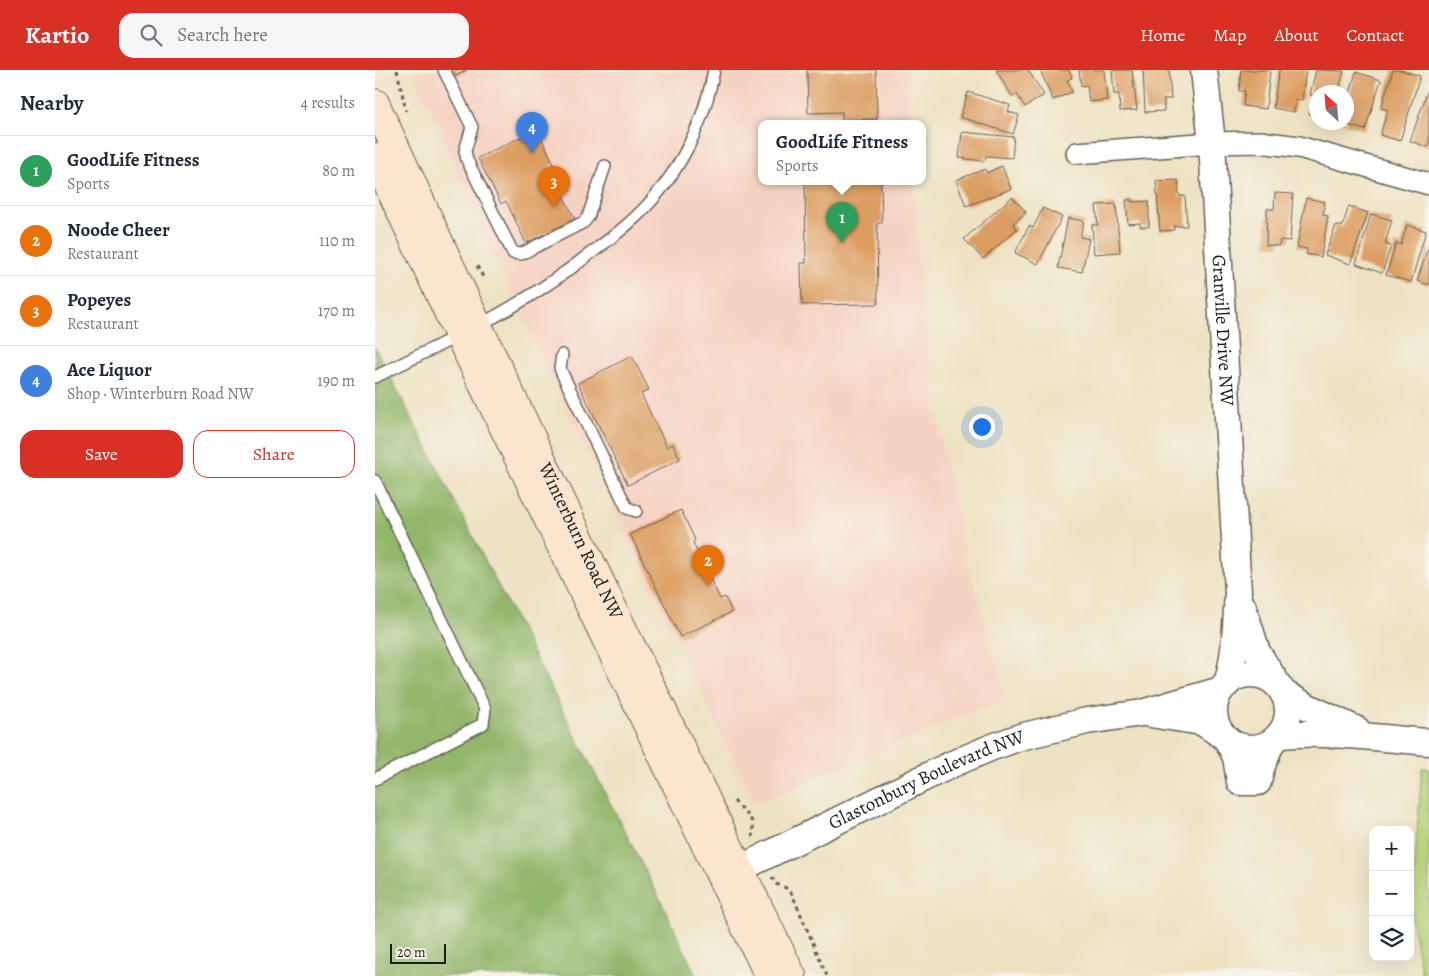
<!DOCTYPE html>
<meta charset="utf-8">
<style>
:root{--surface:#fff;--page:#f6f6f7;--text:#1f2937;--muted:#747a83;--line:#e0e1e3;--accent:#d93025}
body{margin:0;font-family:Alegreya,serif;background:var(--page);color:var(--text)}
.controls{position:absolute;right:15px;bottom:15px;display:grid;overflow:hidden;border-radius:10px;box-shadow:0 5px 20px #0002}
.controls button{width:45px;height:45px;display:grid;place-items:center;padding:0;border:0;border-bottom:1px solid var(--line);background:var(--surface);color:var(--text);font:25px sans-serif}
.compass{position:absolute;left:934px;top:15px;width:45px;height:45px;border-radius:50%;background:var(--surface);box-shadow:0 5px 20px #0002;rotate:334deg}
.scale{position:absolute;left:15px;bottom:12px;width:56px;box-sizing:border-box;padding-left:5px;border:2px solid #1c1c1c;border-top:0;font-size:14px;line-height:18px;white-space:nowrap;color:#1c1c1c;-webkit-text-stroke:4px #f7f3e8;paint-order:stroke}
.you{position:absolute;left:606px;top:356px;width:18px;height:18px;margin:-12px;border:4px solid #fff;border-radius:50%;background:#1a73e8;box-shadow:0 0 0 8px #1a73e833}
.badge{display:grid;place-items:center;width:32px;height:32px;border-radius:50%;background:var(--accent);color:#fff;font-size:16px;font-weight:700}
.pin{position:absolute;translate:-50% -41px;filter:drop-shadow(0 1px 2px #0008)}
.pin::after{content:'';position:absolute;top:26px;width:18px;height:15px;background:inherit;clip-path:polygon(0 0,100% 0,50% 100%)}
.popup{position:absolute;left:383px;top:50px;width:168px;height:65px;box-sizing:border-box;display:grid;place-content:center;border-radius:10px;background:var(--surface);filter:drop-shadow(0 1px 4px #0005);font-size:16px;white-space:nowrap;color:var(--muted)}
.popup b{font-size:19px;color:var(--text)}
.popup::after{content:'';position:absolute;left:50%;top:100%;margin-left:-10px;border:10px solid transparent;border-top-color:var(--surface)}
.list{margin:0;padding:0;list-style:none}
h2{display:flex;justify-content:space-between;align-items:center;height:65px;margin:0;padding:0 20px;font-size:21px}
h2 small{font-size:16px;font-weight:400;color:var(--muted)}
.list li{display:grid;grid-template-columns:32px 1fr auto;gap:15px;align-items:center;box-sizing:border-box;height:70px;padding:0 20px;border-top:1px solid var(--line)}
.list b{display:block;font-size:19px;white-space:nowrap}
.list p{margin:0;font-size:16px;white-space:nowrap;color:var(--muted)}
.list em{font-size:16px;font-style:normal;color:var(--muted)}
.actions{display:flex;gap:10px;padding:15px 20px}
.actions a{flex:1;padding:11px 0;border:1px solid var(--accent);border-radius:15px;text-align:center;font-size:18px;color:var(--accent)}
.actions .main{background:var(--accent);color:#fff}
.icon{flex:none;width:28px;height:28px;fill:none;stroke:currentColor;stroke-width:2;stroke-linecap:round;stroke-linejoin:round}
.map{position:relative;flex:none;width:1054px;height:906px;overflow:hidden}
header{display:flex;align-items:center;gap:30px;box-sizing:border-box;height:70px;padding:0 25px;background:var(--accent);color:#fff}
header strong{font-size:24px}
nav{display:flex;gap:28px;margin-inline-start:auto;font-size:18px}
.search{width:350px;height:45px;background:var(--page);display:flex;align-items:center;gap:12px;box-sizing:border-box;padding:0 18px;border-radius:15px;color:var(--muted);font-size:19px}
main{display:flex}
aside{flex:1;background:var(--surface)}
.map>svg:first-child{display:block}
</style>
<header>
<strong>Kartio</strong>
<div class="search"><svg class="icon" aria-label="search" viewBox="0 0 24 24"><circle cx="10" cy="10" r="6"/><path d="M15 15l6 6"/></svg>Search here</div>
<nav><a>Home</a><a>Map</a><a>About</a><a>Contact</a></nav>
</header>
<main>
<aside>
<h2>Nearby<small>4 results</small></h2>
<ul class="list">
<li><span class="badge" style="background:#2e9e5b">1</span><div><b>GoodLife Fitness</b><p>Sports</p></div><em>80 m</em></li>
<li><span class="badge" style="background:#e8710a">2</span><div><b>Noode Cheer</b><p>Restaurant</p></div><em>110 m</em></li>
<li><span class="badge" style="background:#e8710a">3</span><div><b>Popeyes</b><p>Restaurant</p></div><em>170 m</em></li>
<li><span class="badge" style="background:#3f7fe0">4</span><div><b>Ace Liquor</b><p>Shop · Winterburn Road NW</p></div><em>190 m</em></li>
</ul>
<div class="actions"><a class="main">Save</a><a>Share</a></div>
</aside>
<div class="map">
<svg width="1054" height="906" viewBox="0 0 1054 906">
<rect width="100%" height="100%" fill="#f7f3e8"/>
<filter id="ink" filterUnits="userSpaceOnUse"><feTurbulence type="fractalNoise" baseFrequency=".02" numOctaves="2"/><feDisplacementMap in="SourceGraphic" scale="10" xChannelSelector="R" yChannelSelector="G"/><feConvolveMatrix kernelMatrix="1 2 1 2 8 2 1 2 1" color-interpolation-filters="sRGB"/></filter>
<filter id="wash" filterUnits="userSpaceOnUse"><feTurbulence type="fractalNoise" baseFrequency=".0096" numOctaves="4" result="noise"/><feDisplacementMap in="SourceGraphic" scale="20" xChannelSelector="R" yChannelSelector="G"/><feGaussianBlur stdDeviation="1.12" result="paint"/><feColorMatrix in="noise" values="0 0 0 0 0 0 0 0 0 0 0 0 0 0 0 0 0 1.4 0 .05"/><feComposite in="paint" operator="in"/></filter>
<g filter="url(#wash)">
<rect width="100%" height="100%" fill="#eee2c3"/>
<polygon fill="#f6d2c3" points="38,0 532,0 535,54 387,54 387,112 539,112 546,232 560,342 590,484 631,628 379,734 118,184"/>
<polygon fill="#b9d57b" stroke="#6a784c" points="1047,698 1054,699 1054,906 1047,906 1036,845"/>
<polygon fill="#92b66b" stroke="#576944" points="0,277 292,843 321,906 0,906"/>
<g id="blocks">
<g fill="#dc9d60">
<polygon points="78,0 92,0 81,6"/>
<polygon points="432,0 501,0 502,49 467,50 467,42 433,43"/>
<polygon points="621,0 653,0 669,25 650,37 642,24 637,26"/>
<polygon points="665,0 694,0 697,8 692,10 697,22 678,30"/>
<polygon points="704,0 729,0 732,30 714,32 712,15 706,16"/>
<polygon points="737,0 757,0 762,40 745,41 744,24 739,24"/>
<polygon points="768,0 794,0 796,29 789,29 789,41 770,42"/>
<polygon points="866,0 895,0 891,39 868,36 870,21 864,21"/>
<polygon points="904,0 931,0 927,30 921,29 919,42 898,38"/>
<polygon points="941,0 969,1 963,22 942,22 942,46 934,44 939,26 935,25"/>
<polygon points="1018,0 1026,0 1045,6 1025,71 1005,65 1013,40 1006,38"/>
<polygon points="981,2 1006,10 990,60 966,53 972,52 972,34"/>
<polygon points="1054,17 1054,74 1053,77 1035,71"/>
<polygon points="593,22 635,35 633,42 644,45 638,64 585,47"/>
<polygon points="162,59 179,94 174,97 200,149 151,173 131,131 126,134 103,88"/>
<polygon points="587,62 639,67 637,88 611,86 610,90 608,91 584,88"/>
<polygon points="627,96 636,119 591,136 581,110 610,99 611,103"/>
<polygon points="803,110 804,126 810,126 812,156 799,156 799,160 785,161 781,111"/>
<polygon points="430,112 506,112 507,153 502,153 503,234 427,235 426,193 431,193"/>
<polygon points="900,123 918,124 915,171 905,170 904,176 891,175 892,139 899,139"/>
<polygon points="637,127 651,142 638,154 642,159 608,189 589,169"/>
<polygon points="931,128 950,132 948,145 953,146 946,187 931,184 932,179 922,177"/>
<polygon points="751,130 757,130 757,132 774,131 774,157 765,157 765,153 753,154"/>
<polygon points="741,134 745,182 719,184 717,155 723,155 721,135"/>
<polygon points="974,136 993,143 975,194 950,185 961,155 967,157"/>
<polygon points="668,138 687,147 663,194 640,183 654,156 658,158"/>
<polygon points="996,144 1017,150 1010,174 1016,176 1007,203 981,194"/>
<polygon points="693,148 709,151 705,167 714,169 707,202 683,198"/>
<polygon points="1032,155 1051,161 1036,212 1011,205 1021,173 1026,175"/>
<polygon points="1054,176 1054,215 1042,211"/>
<polygon points="257,286 274,320 266,324 292,377 298,374 305,389 253,415 203,313"/>
<polygon points="306,440 320,470 318,473 345,529 350,527 357,542 305,567 255,464"/>
</g>
</g>
</g>
<g filter="url(#ink)">
<use href="#blocks" fill-opacity="0" stroke="#666156" stroke-width="1"/>
<g fill="none" stroke-linecap="round" stroke-linejoin="round">
<defs>
<g id="service">
<polyline points="69,0 97,57 90,81 92,90 138,183 146,184 209,152 213,147 230,96"/>
<path d="M102,256C136,239 167,219 199,196C217,182 236,169 253,154C299,114 328,59 339,0"/>
<polyline points="187,285 185,298 187,303 252,438 261,441"/>
<polyline points="0,307 85,265"/>
<polyline points="0,411 110,639 108,654 0,709"/>
</g>
<polyline id="minor" points="702,83 837,73 885,72 924,77 1054,114"/>
<g id="tertiary">
<path id="s1" d="M829,0L837,73L863,522C861,553 861,584 852,614"/>
<polyline points="868,537 882,582 904,617"/>
<circle cx="876" cy="641" r="37"/>
<polyline points="908,623 935,638 982,660"/>
<polyline points="775,644 827,652 850,667"/>
<path d="M905,665C955,661 1004,668 1054,672"/>
<polyline points="852,669 861,687 865,712 883,712 886,698 896,673"/>
<path id="s2" d="M346,808L575,695L615,678L645,667L712,651L767,643L846,620"/>
</g>
<g id="secondary">
<path id="s3" d="M0,33L103,256L241,545L417,906"/>
<polyline points="0,87 84,265 394,906"/>
</g>
</defs>
<use href="#service" stroke="#666156" stroke-width="14"/>
<use href="#minor" stroke="#666156" stroke-width="24"/>
<use href="#tertiary" stroke="#666156" stroke-width="29"/>
<use href="#secondary" stroke="#666156" stroke-width="30"/>
<g stroke="#666156" stroke-width="3" stroke-dasharray="4 4" stroke-linecap="butt">
<polyline points="22,0 31,41"/>
<polyline points="102,196 107,205 108,210"/>
<path d="M359,731C364,737 377,747 378,755C379,760 376,762 378,767"/>
<polyline points="397,807 401,814 411,818 417,824 452,906"/>
</g>
<use href="#service" stroke="#fff" stroke-width="11"/>
<use href="#minor" stroke="#fff" stroke-width="21"/>
<use href="#tertiary" stroke="#fff" stroke-width="26"/>
<use href="#secondary" stroke="#fbe5cf" stroke-width="28"/>
</g>
</g>
<g text-anchor="middle" dominant-baseline="central" stroke-width="4" stroke-linejoin="round" paint-order="stroke">
<g font-size="19" fill="#1c1c1c" stroke="#f7f3e8">
<text stroke="none"><textPath href="#s1" startOffset="261">Granville Drive NW</textPath></text>
<text stroke="none"><textPath href="#s3" startOffset="484">Winterburn Road NW</textPath></text>
<text stroke="none"><textPath href="#s2" startOffset="228">Glastonbury Boulevard NW</textPath></text>
</g>
</g>
</svg>
<div class="controls">
<button>+</button>
<button>−</button>
<button><svg class="icon" aria-label="layers" viewBox="0 0 24 24"><path d="M12 4l9 5-9 5-9-5zM3 14l9 5 9-5"/></svg></button>
</div>
<svg class="compass" viewBox="-18 -18 36 36"><path d="M0-13l5 13h-10z" fill="#e53935"/><path d="M0 13l5-13h-10z" fill="#747a83"/></svg>
<div class="scale">20 m</div>
<div class="you"></div>
<div class="pin badge" style="left:467px;top:173px;background:#2e9e5b">1</div>
<div class="popup"><b>GoodLife Fitness</b>Sports</div>
<div class="pin badge" style="left:333px;top:516px;background:#e8710a">2</div>
<div class="pin badge" style="left:179px;top:137px;background:#e8710a">3</div>
<div class="pin badge" style="left:157px;top:83px;background:#3f7fe0">4</div>
</div>
</main>
